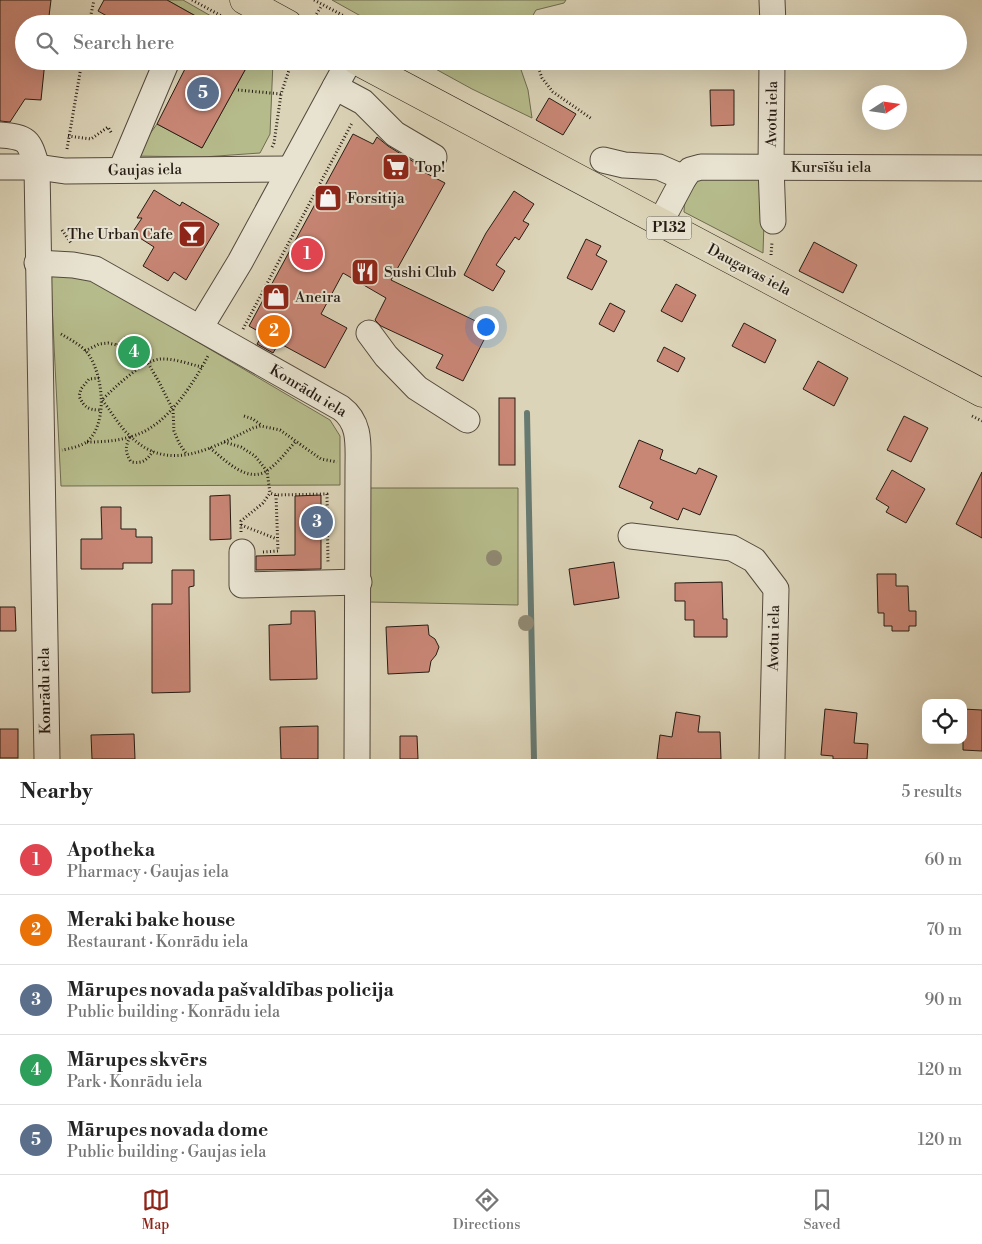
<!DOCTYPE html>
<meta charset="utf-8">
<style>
:root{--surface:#fff;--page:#f2f2f2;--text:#222;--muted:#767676;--line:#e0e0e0;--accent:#8f2418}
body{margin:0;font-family:"Libre Bodoni",serif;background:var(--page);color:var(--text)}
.controls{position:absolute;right:15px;bottom:15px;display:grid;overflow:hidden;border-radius:10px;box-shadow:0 5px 20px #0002}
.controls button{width:45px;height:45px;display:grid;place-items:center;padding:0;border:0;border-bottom:1px solid var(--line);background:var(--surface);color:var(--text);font:25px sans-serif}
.compass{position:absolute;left:862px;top:85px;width:45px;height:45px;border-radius:50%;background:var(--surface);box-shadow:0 5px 20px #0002;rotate:78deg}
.you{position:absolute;left:485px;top:326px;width:18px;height:18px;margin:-12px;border:4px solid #fff;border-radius:50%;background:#1a73e8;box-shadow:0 0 0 8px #1a73e833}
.badge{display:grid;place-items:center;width:32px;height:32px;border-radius:50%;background:var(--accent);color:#fff;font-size:16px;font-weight:700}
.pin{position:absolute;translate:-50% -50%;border:2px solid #fff;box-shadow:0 1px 5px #0006}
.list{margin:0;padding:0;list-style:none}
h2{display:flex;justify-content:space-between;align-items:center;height:65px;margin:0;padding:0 20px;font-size:21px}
h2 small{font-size:16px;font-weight:400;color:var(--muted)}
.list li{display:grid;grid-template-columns:32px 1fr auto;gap:15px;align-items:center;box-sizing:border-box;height:70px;padding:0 20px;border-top:1px solid var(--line)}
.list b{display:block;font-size:19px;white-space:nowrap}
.list p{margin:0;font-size:16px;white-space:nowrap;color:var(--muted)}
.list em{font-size:16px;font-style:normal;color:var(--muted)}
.icon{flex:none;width:28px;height:28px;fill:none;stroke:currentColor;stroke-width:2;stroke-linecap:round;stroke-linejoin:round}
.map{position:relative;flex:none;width:982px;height:759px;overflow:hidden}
.search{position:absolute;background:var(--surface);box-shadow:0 5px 20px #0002;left:15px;right:15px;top:15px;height:55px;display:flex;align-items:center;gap:12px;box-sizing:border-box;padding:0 18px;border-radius:28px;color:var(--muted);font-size:19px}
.sheet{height:415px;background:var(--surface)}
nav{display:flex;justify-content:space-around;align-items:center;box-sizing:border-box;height:70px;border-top:1px solid var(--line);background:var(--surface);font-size:14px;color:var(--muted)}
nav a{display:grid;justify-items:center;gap:2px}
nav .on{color:var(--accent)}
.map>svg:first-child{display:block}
</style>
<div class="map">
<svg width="982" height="759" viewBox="0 0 982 759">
<rect width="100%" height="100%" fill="#dcd4b8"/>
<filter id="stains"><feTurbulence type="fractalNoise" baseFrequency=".004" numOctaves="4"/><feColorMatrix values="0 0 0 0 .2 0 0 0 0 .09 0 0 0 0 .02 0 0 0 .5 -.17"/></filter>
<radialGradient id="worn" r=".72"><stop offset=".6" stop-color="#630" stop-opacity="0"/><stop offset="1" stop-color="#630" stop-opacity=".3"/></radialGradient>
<g fill="#b6bb8b" stroke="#6e6c50">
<polygon points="167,0 183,0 225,24 210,24"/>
<polygon points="332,0 566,0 564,3 536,10 528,24 375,24"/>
<polygon points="250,61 273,61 270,134 260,153 203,157 134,156 157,124 202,148"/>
<polygon points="421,61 518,61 528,90 532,118 472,89"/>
<path d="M751,175L763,180L765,191L763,253L684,212C684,198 690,183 704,177C711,174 741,175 751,175Z"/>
<polygon points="72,268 330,420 340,436 340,485 61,486 51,284 52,275"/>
<polygon points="369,488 518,488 518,605 369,602"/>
</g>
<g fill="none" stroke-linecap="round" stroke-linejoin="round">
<polyline stroke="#677a72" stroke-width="6" points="527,413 534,759"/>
</g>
<g fill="#c88675" stroke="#261c14">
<polygon points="0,0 51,0 48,24 24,24 24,61 45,61 41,100 25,99 10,122 0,121"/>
<polygon points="104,0 167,0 210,24 121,24 98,11"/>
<polygon points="189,61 250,61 202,148 157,124"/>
<polygon points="710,90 734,90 734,125 711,126"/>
<polygon points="549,98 576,114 563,135 536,120"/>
<polygon points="353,134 373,144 377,137 388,146 422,167 420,170 445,183 391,280 490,328 463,381 436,368 443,355 381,326 375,320 386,298 343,273 321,314 347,328 325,368 279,343 273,353 257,344 263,334 249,326"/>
<polygon points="154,190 180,206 182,202 219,224 186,280 174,272 168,281 143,266 154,247 132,233 142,218 137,218"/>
<polygon points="514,191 534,204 523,221 529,224 519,240 515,237 496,265 505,271 493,291 464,275 486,233"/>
<polygon points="586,239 601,246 596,255 607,261 592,290 567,278"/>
<polygon points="814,242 857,265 843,293 799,271"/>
<polygon points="676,284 696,295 682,322 661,311"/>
<polygon points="610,303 625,311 614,332 599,324"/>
<polygon points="744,323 776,340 765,363 732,346"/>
<polygon points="664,347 685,358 678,372 657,361"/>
<polygon points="818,361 848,378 834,406 803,389"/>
<rect x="499" y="398" width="16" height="67"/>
<polygon points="904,416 928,428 911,462 887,450"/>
<polygon points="639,440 663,450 660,459 696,474 699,468 717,476 700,515 683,508 678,520 650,508 653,502 619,487"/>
<polygon points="892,470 925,489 906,523 886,512 889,507 876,499"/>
<polygon points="982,472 982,538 956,524"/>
<polygon points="230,495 231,539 210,540 210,496"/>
<polygon points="321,495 321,569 256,570 256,556 295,555 295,496"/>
<polygon points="101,507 121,507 121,529 136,529 136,537 152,537 152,563 123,563 123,569 81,569 81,539 102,539"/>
<polygon points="614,562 619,598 574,605 569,569"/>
<polygon points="172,570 194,570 194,586 189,587 190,692 152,693 152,604 172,604"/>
<polygon points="877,574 896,574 896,586 908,586 909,611 916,611 916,626 909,626 909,631 892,631 892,626 884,626 884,613 878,613"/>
<polygon points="722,582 723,619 727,619 727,637 694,637 694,620 685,620 685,601 675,601 675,583"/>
<polygon points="0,607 15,607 16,631 0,631"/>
<polygon points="291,611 315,611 317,679 270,680 269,625 291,624"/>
<polygon points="428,625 429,635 435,639 439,647 436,655 431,661 429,672 388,674 386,627"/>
<polygon points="825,709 857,713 854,743 868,744 867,759 833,759 833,756 821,755"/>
<polygon points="963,709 982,710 982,751 963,750"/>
<polygon points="676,712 700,716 698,732 720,732 721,759 657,759 660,735 672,737"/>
<polygon points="318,726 318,759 281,759 280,727"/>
<rect x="0" y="729" width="18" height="29"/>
<polygon points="134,734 135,759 92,759 91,735"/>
<polygon points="400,736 417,736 418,759 400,759"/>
</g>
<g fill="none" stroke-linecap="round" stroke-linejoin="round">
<defs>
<g id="minor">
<polyline points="772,0 773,24"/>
<polyline points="772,61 771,167 773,221"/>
<polyline points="335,87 363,102 395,134 434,157"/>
<path d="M0,135C29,137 29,141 37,167L47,759"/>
<polyline points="603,160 624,165 659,167 684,178"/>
<polyline points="0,167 37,167 65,171 290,169"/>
<polyline points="121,170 167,61"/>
<polyline points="660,223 684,178 690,170 701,167 982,168"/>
<path d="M37,263L73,265L95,269L341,408C361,423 358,445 358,468L357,759"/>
<polyline points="200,328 240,262 349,61"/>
<polyline points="369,333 386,356 417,388 467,420"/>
<polyline points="631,536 732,548 754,560 776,589 772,759"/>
<polyline points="242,552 242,585 359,582"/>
</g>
<g id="major">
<polyline points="244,0 288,24"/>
<polyline points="357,61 982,393"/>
</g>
</defs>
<use href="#minor" stroke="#544a3d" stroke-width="27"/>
<use href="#major" stroke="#261c14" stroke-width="29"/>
<g stroke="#261c14" stroke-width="3" stroke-dasharray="1 2.5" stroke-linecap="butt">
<polyline points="192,0 229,20"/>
<polyline points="314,0 359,24"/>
<polyline points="311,23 322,5"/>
<polyline points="89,24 94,0"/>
<polyline points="308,61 320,68"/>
<polyline points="536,61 542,78 553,92 592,119"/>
<polyline points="238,90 281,94"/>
<polyline points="68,136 91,139 108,127 112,134"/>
<polyline points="272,147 274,143 281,94 292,61"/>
<polyline points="67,149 82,61"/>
<polyline points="62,230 71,243"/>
<polyline points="771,255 772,242"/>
<polyline points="243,329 352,123"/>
<path d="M61,334C71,340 83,346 89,355C103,377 108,421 88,441C82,446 69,449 62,450"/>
<polyline points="117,345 125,338 140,340 146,353 143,360"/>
<polyline points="85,351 99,344 108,343 117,345 148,363 159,382 173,410 174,431 179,443 187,455"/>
<path d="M202,367C189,364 173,358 160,359C142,361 115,387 102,400C111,411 119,426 130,436C169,475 213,447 253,428L261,426L280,430L321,459L337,462"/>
<path d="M99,378L89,379L81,389L79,396C84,407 88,410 100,410"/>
<polyline points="244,416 253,419 261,425"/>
<polyline points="972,416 982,421"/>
<path d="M130,437C125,447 125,452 131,462C143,464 147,460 153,451"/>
<path d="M87,442C103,442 120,441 136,435C168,424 193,384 208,356"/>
<polyline points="224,442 241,447 255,456 267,471 270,493 276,495 327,494 328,563"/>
<path d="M210,448C224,459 248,485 268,470C278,463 287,451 296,441"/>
<polyline points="241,525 277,539"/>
<polyline points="241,532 241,521 263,503 270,493"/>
<polyline points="263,552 278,551 276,495"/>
</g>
<use href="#minor" stroke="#e8e3d1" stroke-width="25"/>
<use href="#major" stroke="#dcd4b8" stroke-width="28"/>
</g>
<g fill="#908972">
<circle cx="494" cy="558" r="8"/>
<circle cx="526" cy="623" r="8"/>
</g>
<defs>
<symbol id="supermarket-square" viewBox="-11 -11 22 22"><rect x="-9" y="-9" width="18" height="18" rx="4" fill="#8f2418" stroke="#e8e3d1"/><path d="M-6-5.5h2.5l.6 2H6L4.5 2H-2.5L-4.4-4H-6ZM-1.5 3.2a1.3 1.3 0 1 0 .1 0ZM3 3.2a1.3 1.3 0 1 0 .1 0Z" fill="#fff"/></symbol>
<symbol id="shop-square" viewBox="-11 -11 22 22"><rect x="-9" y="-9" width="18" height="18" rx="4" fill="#8f2418" stroke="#e8e3d1"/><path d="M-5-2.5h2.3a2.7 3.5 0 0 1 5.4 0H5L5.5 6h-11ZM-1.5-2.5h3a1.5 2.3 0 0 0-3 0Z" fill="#fff"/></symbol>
<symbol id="bar-square" viewBox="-11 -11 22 22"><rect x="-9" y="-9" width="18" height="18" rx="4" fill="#8f2418" stroke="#e8e3d1"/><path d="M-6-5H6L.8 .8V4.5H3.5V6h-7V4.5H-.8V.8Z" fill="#fff"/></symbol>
<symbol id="restaurant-square" viewBox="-11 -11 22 22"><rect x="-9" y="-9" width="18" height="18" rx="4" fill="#8f2418" stroke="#e8e3d1"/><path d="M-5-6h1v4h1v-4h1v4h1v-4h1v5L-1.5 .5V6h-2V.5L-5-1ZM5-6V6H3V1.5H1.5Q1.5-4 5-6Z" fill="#fff"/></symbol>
</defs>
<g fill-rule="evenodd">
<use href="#supermarket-square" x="380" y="151" width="32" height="32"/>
<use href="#shop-square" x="312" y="182" width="32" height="32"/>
<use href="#bar-square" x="176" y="218" width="32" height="32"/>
<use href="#restaurant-square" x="349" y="256" width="32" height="32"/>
<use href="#shop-square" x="260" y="281" width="32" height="32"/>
</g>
<g text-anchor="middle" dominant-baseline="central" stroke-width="4" stroke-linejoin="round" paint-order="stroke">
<rect fill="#e8e3d1" stroke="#60584d" stroke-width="1" x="646.5" y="216.5" width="45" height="23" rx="4"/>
<g font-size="14" font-weight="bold" fill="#261c14">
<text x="669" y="228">P132</text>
</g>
<g font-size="15" fill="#261c14" stroke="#e8e3d1">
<text transform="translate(772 114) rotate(-89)">Avotu iela</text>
<text x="831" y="167">Kursīšu iela</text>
<text transform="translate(145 170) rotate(-1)">Gaujas iela</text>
<text transform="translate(749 270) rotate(28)">Daugavas iela</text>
<text transform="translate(308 391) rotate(31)">Konrādu iela</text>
<text transform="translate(774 638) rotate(-89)">Avotu iela</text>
<text transform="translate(45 691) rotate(-91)">Konrādu iela</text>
</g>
<g font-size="15" fill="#261c14" stroke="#e8e3d1" text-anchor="start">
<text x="415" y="167">Top!</text>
<text x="347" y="198">Forsitija</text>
<text x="173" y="234" text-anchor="end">The Urban Cafe</text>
<text x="384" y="272">Sushi Club</text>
<text x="295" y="297">Aneira</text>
</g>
</g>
<rect width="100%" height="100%" filter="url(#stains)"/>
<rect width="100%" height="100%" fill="url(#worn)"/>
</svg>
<div class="controls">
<button><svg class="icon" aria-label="locate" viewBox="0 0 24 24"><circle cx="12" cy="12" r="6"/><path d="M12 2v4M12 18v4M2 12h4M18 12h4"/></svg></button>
</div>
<svg class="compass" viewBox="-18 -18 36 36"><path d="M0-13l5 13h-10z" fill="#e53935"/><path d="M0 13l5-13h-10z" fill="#767676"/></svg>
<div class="you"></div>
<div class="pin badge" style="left:307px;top:254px;background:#e0444e">1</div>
<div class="pin badge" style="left:274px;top:331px;background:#e8710a">2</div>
<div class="pin badge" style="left:317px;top:522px;background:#5c6f8a">3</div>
<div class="pin badge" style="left:134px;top:352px;background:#2e9e5b">4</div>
<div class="pin badge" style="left:203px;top:93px;background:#5c6f8a">5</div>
<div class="search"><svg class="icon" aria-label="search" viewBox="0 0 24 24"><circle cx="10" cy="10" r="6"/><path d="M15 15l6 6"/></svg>Search here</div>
</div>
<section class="sheet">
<h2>Nearby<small>5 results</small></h2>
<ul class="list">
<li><span class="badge" style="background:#e0444e">1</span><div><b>Apotheka</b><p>Pharmacy · Gaujas iela</p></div><em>60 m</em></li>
<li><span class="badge" style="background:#e8710a">2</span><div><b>Meraki bake house</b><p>Restaurant · Konrādu iela</p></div><em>70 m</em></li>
<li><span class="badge" style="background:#5c6f8a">3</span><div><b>Mārupes novada pašvaldības policija</b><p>Public building · Konrādu iela</p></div><em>90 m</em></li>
<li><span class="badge" style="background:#2e9e5b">4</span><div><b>Mārupes skvērs</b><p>Park · Konrādu iela</p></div><em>120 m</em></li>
<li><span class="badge" style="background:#5c6f8a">5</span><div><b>Mārupes novada dome</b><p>Public building · Gaujas iela</p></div><em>120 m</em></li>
</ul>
</section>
<nav>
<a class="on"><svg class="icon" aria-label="map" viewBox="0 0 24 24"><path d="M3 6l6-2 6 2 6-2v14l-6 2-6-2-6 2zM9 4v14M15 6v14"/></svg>Map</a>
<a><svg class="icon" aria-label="directions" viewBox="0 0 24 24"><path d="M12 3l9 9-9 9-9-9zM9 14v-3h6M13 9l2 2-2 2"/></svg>Directions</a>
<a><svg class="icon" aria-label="saved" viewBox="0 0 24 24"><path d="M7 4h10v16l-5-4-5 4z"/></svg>Saved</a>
</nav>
